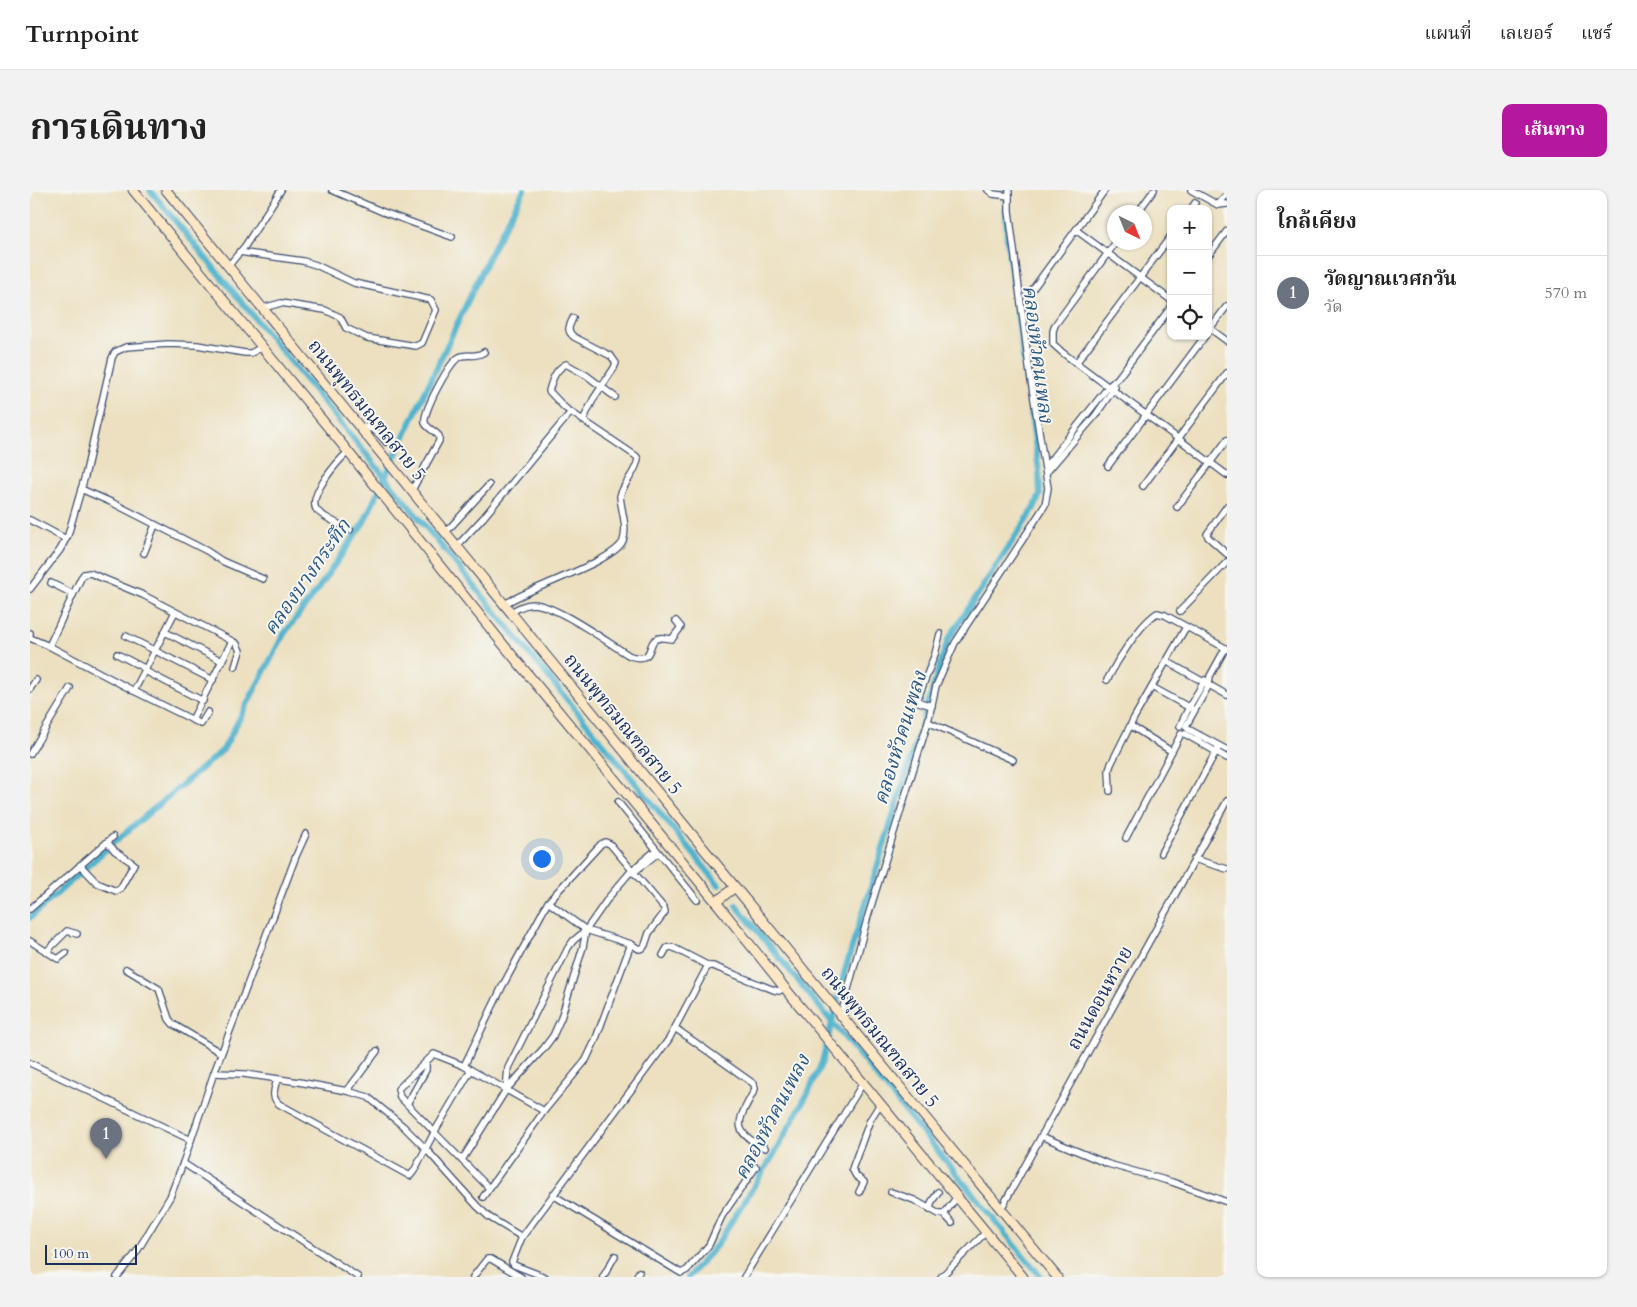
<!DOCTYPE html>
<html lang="th">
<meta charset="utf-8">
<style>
:root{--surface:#fff;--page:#f2f2f2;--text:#222;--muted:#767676;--line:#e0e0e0;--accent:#b5179e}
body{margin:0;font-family:Cardo,"Noto Serif Thai",serif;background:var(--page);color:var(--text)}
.controls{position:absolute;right:15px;top:15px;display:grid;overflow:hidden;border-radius:10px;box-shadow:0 1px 4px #0004}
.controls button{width:45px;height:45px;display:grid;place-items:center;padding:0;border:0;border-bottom:1px solid var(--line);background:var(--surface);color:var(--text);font:25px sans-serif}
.compass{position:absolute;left:1077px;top:15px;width:45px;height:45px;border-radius:50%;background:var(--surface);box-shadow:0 1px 4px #0004;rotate:137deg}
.scale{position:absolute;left:15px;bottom:12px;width:92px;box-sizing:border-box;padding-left:5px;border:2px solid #1b2f5e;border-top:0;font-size:14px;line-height:18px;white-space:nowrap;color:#1b2f5e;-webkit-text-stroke:4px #f6f6f2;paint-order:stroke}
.you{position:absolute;left:511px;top:668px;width:18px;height:18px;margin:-12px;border:4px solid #fff;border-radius:50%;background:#1a73e8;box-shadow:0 0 0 8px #1a73e833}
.badge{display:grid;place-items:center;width:32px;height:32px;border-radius:50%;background:var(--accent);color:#fff;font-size:16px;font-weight:700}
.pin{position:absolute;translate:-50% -41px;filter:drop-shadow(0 1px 2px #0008)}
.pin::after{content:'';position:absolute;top:26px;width:18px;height:15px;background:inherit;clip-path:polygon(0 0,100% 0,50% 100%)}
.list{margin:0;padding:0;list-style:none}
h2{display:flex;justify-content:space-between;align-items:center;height:65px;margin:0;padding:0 20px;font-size:21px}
h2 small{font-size:16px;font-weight:400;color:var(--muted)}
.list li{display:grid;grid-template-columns:32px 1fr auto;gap:15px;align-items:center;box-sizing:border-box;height:75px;padding:0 20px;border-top:1px solid var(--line)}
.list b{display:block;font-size:19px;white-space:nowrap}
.list p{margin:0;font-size:16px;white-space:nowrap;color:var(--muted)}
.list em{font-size:16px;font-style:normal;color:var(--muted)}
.icon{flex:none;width:28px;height:28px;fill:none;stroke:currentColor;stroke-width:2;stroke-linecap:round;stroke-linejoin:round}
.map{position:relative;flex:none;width:1197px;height:1087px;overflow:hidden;border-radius:10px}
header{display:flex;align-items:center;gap:30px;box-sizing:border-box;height:70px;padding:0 25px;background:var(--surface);border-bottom:1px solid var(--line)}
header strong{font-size:24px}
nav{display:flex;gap:28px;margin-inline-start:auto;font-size:18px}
.intro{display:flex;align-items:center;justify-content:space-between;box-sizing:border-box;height:120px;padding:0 30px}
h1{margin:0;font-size:35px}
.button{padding:12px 22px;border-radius:10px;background:var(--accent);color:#fff;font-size:18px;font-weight:700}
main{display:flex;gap:30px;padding:0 30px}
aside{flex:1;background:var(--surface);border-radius:10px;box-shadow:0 1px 4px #0004}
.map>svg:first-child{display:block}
</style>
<header>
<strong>Turnpoint</strong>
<nav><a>แผนที่</a><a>เลเยอร์</a><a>แชร์</a></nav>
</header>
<div class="intro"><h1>การเดินทาง</h1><a class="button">เส้นทาง</a></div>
<main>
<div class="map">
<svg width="1197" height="1087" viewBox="0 0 1197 1087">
<rect width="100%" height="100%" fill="#f6f6f2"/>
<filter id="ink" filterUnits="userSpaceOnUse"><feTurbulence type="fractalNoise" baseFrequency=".02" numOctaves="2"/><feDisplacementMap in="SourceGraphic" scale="10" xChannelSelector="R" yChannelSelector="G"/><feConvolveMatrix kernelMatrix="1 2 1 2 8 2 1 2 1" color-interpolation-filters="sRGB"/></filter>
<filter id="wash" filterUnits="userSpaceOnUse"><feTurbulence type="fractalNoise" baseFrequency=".0096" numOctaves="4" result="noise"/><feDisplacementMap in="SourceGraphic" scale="20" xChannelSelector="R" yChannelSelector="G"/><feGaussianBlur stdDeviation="1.12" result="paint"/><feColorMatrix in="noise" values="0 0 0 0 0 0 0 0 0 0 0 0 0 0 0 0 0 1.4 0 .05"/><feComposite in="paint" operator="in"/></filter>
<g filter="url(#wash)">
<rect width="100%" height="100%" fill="#ece0c0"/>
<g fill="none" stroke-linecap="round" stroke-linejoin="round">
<g stroke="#4fb3ce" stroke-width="6">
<polyline points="120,0 689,695"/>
<polyline points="706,715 1011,1087"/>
<polyline points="0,728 81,655 193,560 254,444 288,399 334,332 460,64 494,0"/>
<polyline points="658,1087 686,1056 743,966 778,903 792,872 815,780 918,450 1004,318 1010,305 1009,281 977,50 975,0"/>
</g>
</g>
</g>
<g filter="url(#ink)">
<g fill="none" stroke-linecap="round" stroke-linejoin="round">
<defs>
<g id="minor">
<polyline points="302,0 353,22 422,47"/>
<polyline points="958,0 963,4 979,6"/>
<polyline points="1161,0 1188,15 1197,14"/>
<polyline points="1188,15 1197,4"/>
<polyline points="1161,19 1165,13"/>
<polyline points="1108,22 1124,0"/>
<polyline points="1046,40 1141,110"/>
<polyline points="1086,52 1025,135 1023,141 1023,154 1033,163 1197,285"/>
<polyline points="209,62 273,71 286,75 324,93 401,110 406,120 392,153 386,156 337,148 316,138 310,127 295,120 251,113 233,118"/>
<polyline points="1178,66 1197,41"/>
<polyline points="199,75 215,56 251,0"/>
<polyline points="1002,100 1075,0"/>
<path d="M543,128C539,137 536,140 544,147L581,166L586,173L584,178L564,208L553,230"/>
<polyline points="1178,137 1197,151"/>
<polyline points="1178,141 1197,116"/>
<polyline points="1046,173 1141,46"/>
<path d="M331,237C344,237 348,243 356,252"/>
<path d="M318,262C308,271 278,305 286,319C291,327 312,335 320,340"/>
<polyline points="1078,276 1175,146"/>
<polyline points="1015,277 1079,196 1088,188 1141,117"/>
<polyline points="1016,283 1065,226 1085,197"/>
<polyline points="1113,296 1197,183"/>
<polyline points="51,299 83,313 177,361 192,371 233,389"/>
<path d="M382,300L409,251V246C405,241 397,238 395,233C392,223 419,173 428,168C437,162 444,169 454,162"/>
<polyline points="1197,316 1177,344 1178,347 1197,364"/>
<polyline points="1147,317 1197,250"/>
<polyline points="0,330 36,349"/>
<polyline points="416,342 459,295"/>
<polyline points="427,356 453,328 541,222"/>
<polyline points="114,363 125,335"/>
<polyline points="21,393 43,404"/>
<polyline points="0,399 30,360 38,345 55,286 82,168 85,162 96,157 138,154 167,155 215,163 221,163 232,157"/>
<path d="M475,414C498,398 584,372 593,351C598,337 591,320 590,306C594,292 606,283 608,269L606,266L535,218L519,201C522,190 525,180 536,174L556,185L585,207"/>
<polyline points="1150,421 1197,372"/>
<path d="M481,422C488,418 495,414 503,414C527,415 578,453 600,466C628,474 614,450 630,448C634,447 638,449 642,449L651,437L646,431"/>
<polyline points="135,442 192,471"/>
<polyline points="0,444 0,443"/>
<polyline points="96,446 183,490"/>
<polyline points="0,448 19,456 104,501 171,534 178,522"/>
<polyline points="202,451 207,454 210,461 205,477"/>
<polyline points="19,456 51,388 54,384 60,383 113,405 202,451 162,530"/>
<polyline points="87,464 116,479"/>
<polyline points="1136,471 1197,505"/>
<polyline points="115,481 173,511"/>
<path d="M1077,490C1087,471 1109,435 1127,423L1135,425L1197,459"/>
<polyline points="1122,497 1162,519"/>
<polyline points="0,499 6,490"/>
<polyline points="104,501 145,422"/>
<polyline points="902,516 889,512 888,508 905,464 910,444"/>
<polyline points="898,532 983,570"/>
<polyline points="1101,536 1141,561"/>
<polyline points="1150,536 1159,517 1175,490"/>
<polyline points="1156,536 1179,495 1180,486 1195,459"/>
<polyline points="1158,539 1197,560"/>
<polyline points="1155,544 1197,568"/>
<polyline points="0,564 40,498"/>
<polyline points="1080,601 1079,580 1081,574 1104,528 1156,437"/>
<polyline points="588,612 667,710"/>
<polyline points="1096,648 1151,544"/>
<polyline points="1131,663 1189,556"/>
<polyline points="1164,669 1197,679"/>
<polyline points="50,675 67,693 86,701 90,699 104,674 85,661 77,652"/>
<polyline points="603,683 628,663"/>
<polyline points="0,719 83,647"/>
<polyline points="0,751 28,769 36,763"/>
<polyline points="16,762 37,741 47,744"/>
<polyline points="633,765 637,758 642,757 679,776"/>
<polyline points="96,779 129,799 139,829 143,834 191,863"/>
<polyline points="811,825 838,726 898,532 906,496 925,453 1010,323 1015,315 1018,298 1000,184 979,21 979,0"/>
<path d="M645,838L724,894L725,899C709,930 698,940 735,958"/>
<polyline points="0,873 161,950"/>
<polyline points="434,876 404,864 368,899 370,907 459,998"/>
<polyline points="441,880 434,876 472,797 518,712 571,654 575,652 580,654 634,718 635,722 619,743 615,755 613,758 609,759 601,754 556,740 518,712"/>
<polyline points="184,883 214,884 269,892 317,901 338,907 373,936 396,959 447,1016 459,1027 492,1047"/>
<path d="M247,889C245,899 240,906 249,914L380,986L384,981L405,941L441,880L514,921"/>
<polyline points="476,900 478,878 538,758 543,751 556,740 579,707 602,680 626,660"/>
<polyline points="317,901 347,861"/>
<polyline points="377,914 396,880 396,871"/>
<polyline points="1011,946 1078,974 1142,992 1197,1012"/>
<polyline points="432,970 476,900 514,858 523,846 531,828 553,757 556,740"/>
<polyline points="153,973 328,1087"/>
<polyline points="829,1002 834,992 826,986 822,979 840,930 850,914"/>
<polyline points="861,1002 884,1010 909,1024 914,1024 927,1007"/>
<polyline points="523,1005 651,1083 657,1080 679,1055 692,1026 726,977"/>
<polyline points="453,1007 514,921 556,870 565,851 601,754"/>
<polyline points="971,1019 1197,611"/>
<polyline points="900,1020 901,1013 908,1002"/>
<polyline points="914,1024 922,1033"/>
<polyline points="87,1087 106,1063 140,1007 153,973 184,883 266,666 276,644"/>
<polyline points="443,1087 457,1069 461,1069 491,1087"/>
<polyline points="515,1087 484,1075 482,1072 492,1047 639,849 676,779 679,776 683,776 744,800 749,801 754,797"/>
<polyline points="573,1087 585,1066"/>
<polyline points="606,1087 609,1082"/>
<polyline points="714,1087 833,893"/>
<polyline points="911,1087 956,1042"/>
</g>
<g id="secondary">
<polyline points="103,0 311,253 472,453 686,712 754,797 993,1087"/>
<polyline points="136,0 705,697 1027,1087"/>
<polyline points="686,712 705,697"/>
</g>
</defs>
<use href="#minor" stroke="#3a4a6d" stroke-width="8"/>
<use href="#secondary" stroke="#3a4a6d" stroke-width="11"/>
<use href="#minor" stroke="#fff" stroke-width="5.5"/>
<use href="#secondary" stroke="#fce6c4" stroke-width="9"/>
</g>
</g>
<g text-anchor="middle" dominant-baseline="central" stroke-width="4" stroke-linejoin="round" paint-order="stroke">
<g font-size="19" fill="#1b2f5e" stroke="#f6f6f2">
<text transform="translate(337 220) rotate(51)">ถนนพุทธมณฑลสาย 5</text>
<text transform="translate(593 534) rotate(51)">ถนนพุทธมณฑลสาย 5</text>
<text transform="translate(1070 808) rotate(-61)">ถนนดอนหวาย</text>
<text transform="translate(850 847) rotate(51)">ถนนพุทธมณฑลสาย 5</text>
</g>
<g font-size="20" font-style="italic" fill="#2b5780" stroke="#f6f6f2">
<text transform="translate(1008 164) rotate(83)">คลองหัวคนเพลง</text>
<text transform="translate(277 387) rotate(-55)">คลองบางกระทึก</text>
<text transform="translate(870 548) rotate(-73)">คลองหัวคนเพลง</text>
<text transform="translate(742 927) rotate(-62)">คลองหัวคนเพลง</text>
</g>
</g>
</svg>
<div class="controls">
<button>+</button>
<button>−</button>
<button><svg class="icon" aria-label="locate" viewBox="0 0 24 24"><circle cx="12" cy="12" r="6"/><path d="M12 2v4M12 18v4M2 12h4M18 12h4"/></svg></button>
</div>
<svg class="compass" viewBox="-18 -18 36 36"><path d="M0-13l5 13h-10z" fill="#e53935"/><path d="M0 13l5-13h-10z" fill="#767676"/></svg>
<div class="scale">100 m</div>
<div class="you"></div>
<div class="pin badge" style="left:76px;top:969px;background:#6b7280">1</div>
</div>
<aside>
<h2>ใกล้เคียง<small></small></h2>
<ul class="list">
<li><span class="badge" style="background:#6b7280">1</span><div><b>วัดญาณเวศกวัน</b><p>วัด</p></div><em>570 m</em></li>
</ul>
</aside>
</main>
